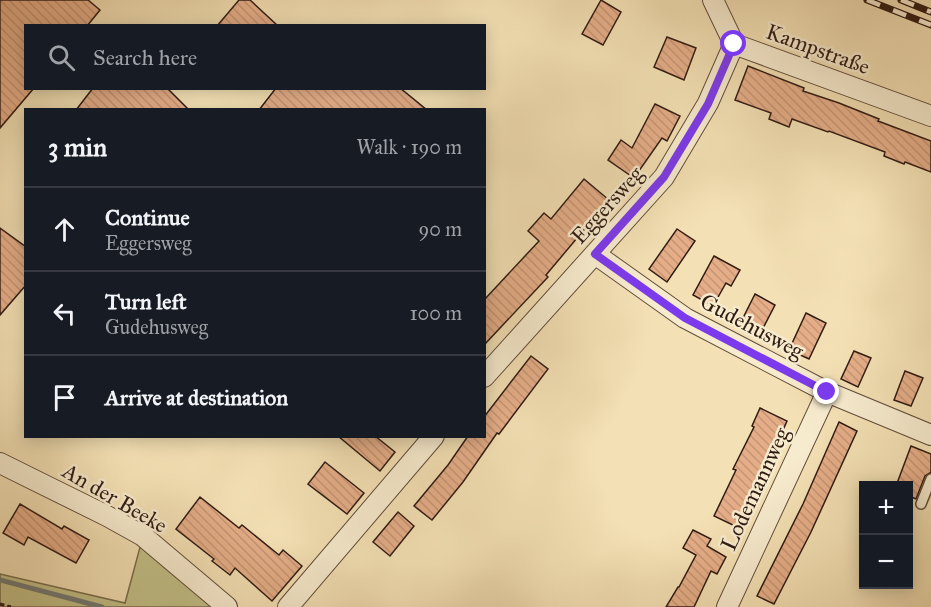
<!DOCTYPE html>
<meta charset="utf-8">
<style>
:root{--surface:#171b24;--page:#20242c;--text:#f1f3f6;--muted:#9ea1a6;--line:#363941}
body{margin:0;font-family:"IM FELL Great Primer",serif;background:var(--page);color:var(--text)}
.controls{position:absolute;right:18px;bottom:18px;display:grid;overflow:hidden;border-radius:0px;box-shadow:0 3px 15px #0003}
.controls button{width:54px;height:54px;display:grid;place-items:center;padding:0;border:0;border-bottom:2px solid var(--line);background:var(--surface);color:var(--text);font:30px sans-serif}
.stop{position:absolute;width:18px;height:18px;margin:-14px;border:4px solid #7c3aed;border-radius:50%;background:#fff}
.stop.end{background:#7c3aed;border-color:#fff;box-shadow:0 2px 6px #0008}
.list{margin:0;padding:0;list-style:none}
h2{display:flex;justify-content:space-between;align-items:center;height:78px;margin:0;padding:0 24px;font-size:26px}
h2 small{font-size:20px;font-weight:400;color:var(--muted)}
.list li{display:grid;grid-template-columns:39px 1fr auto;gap:18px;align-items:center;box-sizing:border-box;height:84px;padding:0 24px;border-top:2px solid var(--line)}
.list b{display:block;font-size:22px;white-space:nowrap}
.list p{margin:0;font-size:20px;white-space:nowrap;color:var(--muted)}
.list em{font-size:20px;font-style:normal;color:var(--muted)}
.icon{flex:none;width:33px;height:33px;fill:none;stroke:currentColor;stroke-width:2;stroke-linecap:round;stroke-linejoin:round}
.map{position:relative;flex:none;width:931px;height:607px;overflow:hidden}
.search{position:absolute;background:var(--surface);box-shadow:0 3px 15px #0003;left:24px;top:24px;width:462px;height:66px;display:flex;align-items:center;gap:15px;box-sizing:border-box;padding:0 21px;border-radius:0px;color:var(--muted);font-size:22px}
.panel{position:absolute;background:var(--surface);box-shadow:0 3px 15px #0003;left:24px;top:108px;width:462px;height:330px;border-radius:0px}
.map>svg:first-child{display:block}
</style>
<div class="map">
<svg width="931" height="607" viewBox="0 0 931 607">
<defs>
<pattern id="building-back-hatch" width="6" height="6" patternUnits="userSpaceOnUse" patternTransform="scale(1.5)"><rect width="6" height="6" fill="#e5ae88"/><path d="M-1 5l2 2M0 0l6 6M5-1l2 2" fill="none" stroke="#c59574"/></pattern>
</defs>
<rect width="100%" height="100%" fill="#f3e0b4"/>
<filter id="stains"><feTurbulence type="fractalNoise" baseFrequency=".00333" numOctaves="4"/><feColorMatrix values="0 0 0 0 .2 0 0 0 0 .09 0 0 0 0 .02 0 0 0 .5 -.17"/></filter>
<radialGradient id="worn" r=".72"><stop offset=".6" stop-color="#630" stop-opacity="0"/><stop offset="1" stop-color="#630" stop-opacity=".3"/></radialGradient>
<polygon fill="#c3c088" stroke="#7a6e4e" stroke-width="1.5" points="143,536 227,607 0,607 0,574 125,603"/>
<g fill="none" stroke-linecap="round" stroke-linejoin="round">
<polyline stroke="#737b76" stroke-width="5" points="0,580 102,607"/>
</g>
<g fill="url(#building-back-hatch)" stroke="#311c14" stroke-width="1.5">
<polygon points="0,0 88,0 100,10 87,26 26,26 26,88 34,88 0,128"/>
<polygon points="239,0 250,0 278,26 217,26"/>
<polygon points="601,0 621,12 603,45 582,34"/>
<polygon points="667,37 696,48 684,80 654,67"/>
<polygon points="748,66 804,88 803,91 839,103 879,119 878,121 931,141 931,172 905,162 904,164 884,156 885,152 829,131 828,132 792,119 789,127 769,119 771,113 735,100"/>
<polygon points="93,88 167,88 189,110 76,110"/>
<polygon points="276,88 400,88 427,110 259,110"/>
<polygon points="655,104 680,116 667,141 662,138 634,178 608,160 621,140 632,148"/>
<polygon points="584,179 609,200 546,275 548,277 484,345 484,300 539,241 528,231 544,213 551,219"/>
<polygon points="0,228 26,247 26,285 0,315"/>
<polygon points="677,229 695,241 667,282 649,269"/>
<polygon points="714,256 740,270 731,286 726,283 713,306 693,295"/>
<polygon points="755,294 775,305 760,334 740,324"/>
<polygon points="806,313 826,323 809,359 789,350"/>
<polygon points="854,351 871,358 858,387 841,379"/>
<polygon points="531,356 548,369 499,434 497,433 463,482 432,520 414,506 448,465 468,436 484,436 484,417"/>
<polygon points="905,371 923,378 911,406 894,400"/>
<polygon points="760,408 787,421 769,461 771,462 739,528 714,516 736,470 733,469 754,427 752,426"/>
<polygon points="839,422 857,431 811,532 774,604 757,596 803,504"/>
<polygon points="338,436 375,436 395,452 380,471"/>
<polygon points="911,446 931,454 931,472 925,476 916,499 909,496 909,486 896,486"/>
<polygon points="325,462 364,493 347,514 308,484"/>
<polygon points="200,497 239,528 242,525 279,555 283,550 302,566 272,601 235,568 230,575 212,561 214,559 176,529"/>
<polygon points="20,504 62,529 64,526 89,540 76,563 28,537 24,545 3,533"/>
<polygon points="398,512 414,526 390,556 373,542"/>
<polygon points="693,530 711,539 707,546 726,557 717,574 711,571 694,607 666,607 678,587 679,587 696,555 683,548"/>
</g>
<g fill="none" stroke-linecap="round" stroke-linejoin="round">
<defs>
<polyline id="service" points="921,504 931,479"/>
<g id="minor">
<polyline points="713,0 734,44 931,116"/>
<polyline points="595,254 685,318 827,392 931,435"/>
<polyline points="484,377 664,177 708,103 734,44"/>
<polyline points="0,463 107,516 143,536 227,607"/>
<polyline points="288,607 434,436"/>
<polyline points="727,607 827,392"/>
</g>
</defs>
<use href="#service" stroke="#624d3c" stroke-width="12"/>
<use href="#minor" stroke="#624d3c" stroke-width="22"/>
<polyline stroke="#311c14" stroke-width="3" stroke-dasharray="4.5 3" stroke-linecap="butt" points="0,604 11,607"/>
<use href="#service" stroke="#f7ebce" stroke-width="9"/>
<use href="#minor" stroke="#f7ebce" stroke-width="20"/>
<defs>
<g id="rail">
<polyline points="867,0 931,25"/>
<polyline points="901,0 931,12"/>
</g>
</defs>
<use href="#rail" stroke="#311c14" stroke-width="7"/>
<use href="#rail" stroke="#f7ebce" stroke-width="4.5" stroke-dasharray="14" stroke-linecap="butt"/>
</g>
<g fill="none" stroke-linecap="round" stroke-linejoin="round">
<polyline stroke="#7c3aed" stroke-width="8" points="734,44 708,104 664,177 595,254 685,318 827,392"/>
</g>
<g text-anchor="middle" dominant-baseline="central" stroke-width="5" stroke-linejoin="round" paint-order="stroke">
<g font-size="22" fill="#311c14" stroke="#f7ebce">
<text transform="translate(818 49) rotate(20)">Kampstraße</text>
<text transform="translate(607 205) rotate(-48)">Eggersweg</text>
<text transform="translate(752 326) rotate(28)">Gudehusweg</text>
<text transform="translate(755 489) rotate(-65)">Lodemannweg</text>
<text transform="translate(115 498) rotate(30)">An der Beeke</text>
</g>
</g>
<rect width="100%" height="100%" filter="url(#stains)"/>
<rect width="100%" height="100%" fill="url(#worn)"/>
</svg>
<div class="controls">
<button>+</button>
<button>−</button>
</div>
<div class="stop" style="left:734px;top:44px"></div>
<div class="stop end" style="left:827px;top:392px"></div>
<div class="search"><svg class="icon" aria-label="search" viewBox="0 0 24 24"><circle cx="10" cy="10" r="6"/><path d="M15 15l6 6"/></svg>Search here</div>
<section class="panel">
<h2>3 min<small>Walk · 190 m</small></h2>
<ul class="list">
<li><svg class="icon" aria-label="ahead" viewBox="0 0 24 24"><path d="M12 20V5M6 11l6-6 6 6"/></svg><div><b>Continue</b><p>Eggersweg</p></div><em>90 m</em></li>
<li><svg class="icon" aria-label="left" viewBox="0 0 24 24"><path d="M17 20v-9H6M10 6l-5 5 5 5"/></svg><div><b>Turn left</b><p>Gudehusweg</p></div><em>100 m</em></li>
<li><svg class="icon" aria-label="arrive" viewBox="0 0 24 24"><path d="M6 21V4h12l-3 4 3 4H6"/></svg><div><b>Arrive at destination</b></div></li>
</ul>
</section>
</div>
